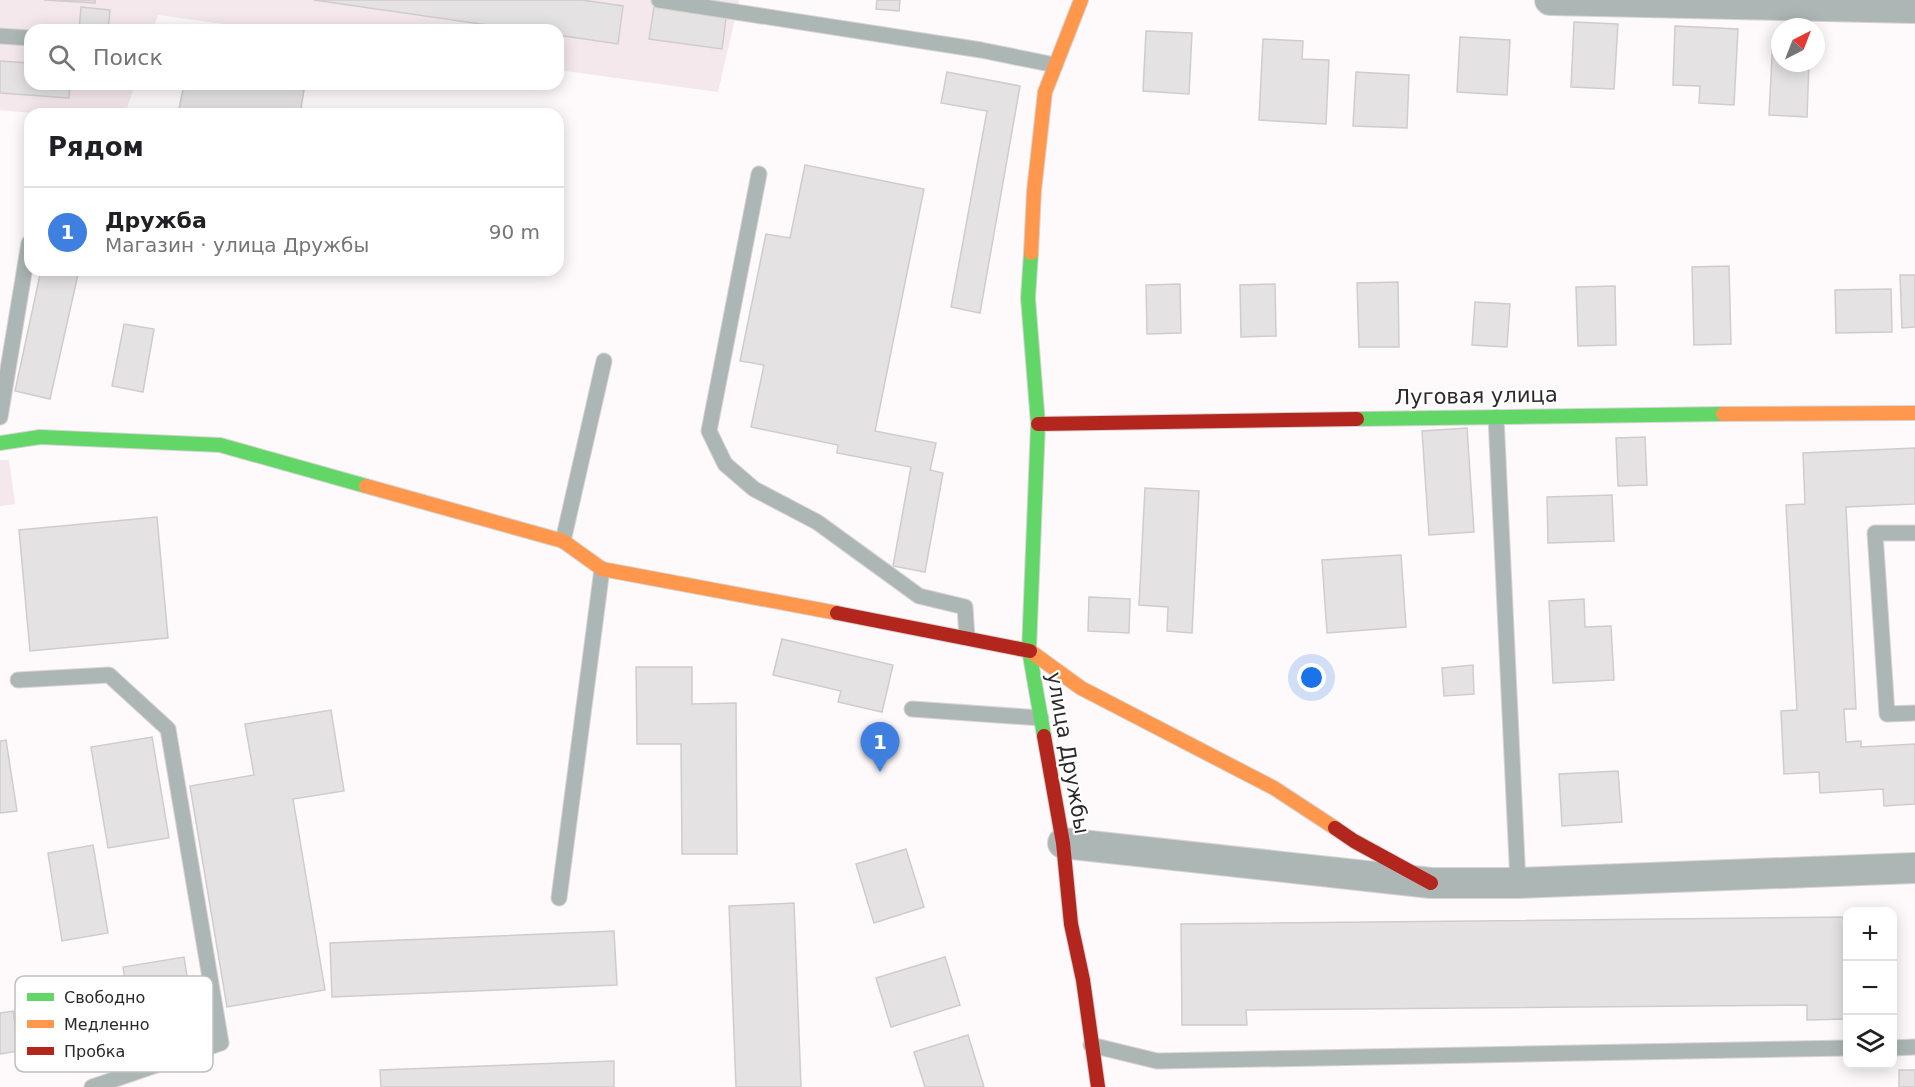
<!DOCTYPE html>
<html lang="ru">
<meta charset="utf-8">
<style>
:root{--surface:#fff;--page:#f2f2f2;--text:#202124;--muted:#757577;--line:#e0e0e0;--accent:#7c3aed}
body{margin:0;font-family:"DejaVu Sans",sans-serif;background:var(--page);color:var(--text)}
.controls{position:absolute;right:18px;bottom:18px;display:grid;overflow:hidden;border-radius:12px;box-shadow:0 3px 15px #0003}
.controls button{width:54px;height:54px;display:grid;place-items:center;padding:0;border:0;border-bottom:2px solid var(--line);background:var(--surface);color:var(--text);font:30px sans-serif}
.compass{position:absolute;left:1771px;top:18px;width:54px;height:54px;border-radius:50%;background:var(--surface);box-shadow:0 3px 15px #0003;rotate:42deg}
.you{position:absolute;left:1312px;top:678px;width:21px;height:21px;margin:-15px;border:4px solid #fff;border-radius:50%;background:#1a73e8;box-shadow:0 0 0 9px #1a73e833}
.badge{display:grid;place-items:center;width:39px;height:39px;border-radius:50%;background:var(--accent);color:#fff;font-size:20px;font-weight:700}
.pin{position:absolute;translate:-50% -50px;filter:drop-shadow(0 2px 3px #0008)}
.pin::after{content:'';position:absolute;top:32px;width:21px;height:18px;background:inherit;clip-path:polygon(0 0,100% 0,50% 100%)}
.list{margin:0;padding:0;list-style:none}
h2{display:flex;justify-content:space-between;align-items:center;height:78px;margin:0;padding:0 24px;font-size:26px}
h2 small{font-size:20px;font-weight:400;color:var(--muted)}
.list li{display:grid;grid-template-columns:39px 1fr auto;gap:18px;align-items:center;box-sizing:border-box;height:90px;padding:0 24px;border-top:2px solid var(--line)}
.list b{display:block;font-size:22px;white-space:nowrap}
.list p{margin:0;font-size:20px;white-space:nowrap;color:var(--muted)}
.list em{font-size:20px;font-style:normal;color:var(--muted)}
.icon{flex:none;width:33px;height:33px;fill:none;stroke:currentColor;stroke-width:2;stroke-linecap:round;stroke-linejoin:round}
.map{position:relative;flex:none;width:1915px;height:1087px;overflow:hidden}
.search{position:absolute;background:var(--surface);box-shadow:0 3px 15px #0003;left:24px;top:24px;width:540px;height:66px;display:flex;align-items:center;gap:15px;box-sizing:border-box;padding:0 21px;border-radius:18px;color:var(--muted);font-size:22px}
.panel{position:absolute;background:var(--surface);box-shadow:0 3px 15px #0003;left:24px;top:108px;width:540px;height:168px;border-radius:18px}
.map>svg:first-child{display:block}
</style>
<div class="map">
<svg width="1915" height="1087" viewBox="0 0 1915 1087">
<rect width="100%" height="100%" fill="#fef9fb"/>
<g fill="#f4e8ec">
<polygon points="0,0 738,0 739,1 718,92 558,70 558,30 266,30 158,15 153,30 30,30 30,84 135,84 125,114 42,114 0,110"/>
<polygon points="0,460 9,460 15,504 0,506"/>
</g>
<g fill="#e5e2e3" stroke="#d0ccce" stroke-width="1.5">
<polygon points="44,0 95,0 95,3"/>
<polygon points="314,0 582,0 623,6 618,44 558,35 558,30 523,30"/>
<polygon points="877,0 900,0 899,11 876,9"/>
<polygon points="81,7 110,10 108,30 79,30"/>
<polygon points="654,7 726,18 722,49 649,39"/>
<polygon points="1574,22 1618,24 1614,89 1571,87"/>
<polygon points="1675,26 1738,29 1734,105 1699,103 1700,86 1673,85"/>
<polygon points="1146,31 1192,33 1189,94 1143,91"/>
<polygon points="1460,37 1510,40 1507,95 1457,92"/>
<polygon points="1773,37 1780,37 1780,63 1809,63 1807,117 1769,115"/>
<polygon points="1263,39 1303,41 1302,59 1329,60 1326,124 1259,120"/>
<polygon points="0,61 30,63 30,84 70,84 69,98 0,93"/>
<polygon points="947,72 1020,86 980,313 951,307 987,111 941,103"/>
<polygon points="1356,72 1409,75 1407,128 1353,126"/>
<polygon points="184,84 273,84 304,90 300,114 178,114"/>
<polygon points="805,165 924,189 875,431 936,443 930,470 943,473 925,572 893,566 911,467 837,453 838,445 751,427 764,365 740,361 766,234 790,238"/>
<polygon points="1729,266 1731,344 1694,345 1692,267"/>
<polygon points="41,270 79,270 50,399 15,391"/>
<polygon points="1900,275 1915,275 1915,327 1902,328"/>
<polygon points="1398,282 1399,347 1359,347 1357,283"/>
<polygon points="1180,284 1181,333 1147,334 1146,285"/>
<polygon points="1275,284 1276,336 1241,337 1240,285"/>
<polygon points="1615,286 1616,345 1578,346 1576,287"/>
<polygon points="1891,289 1892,332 1836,333 1835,290"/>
<polygon points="1475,302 1510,304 1507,347 1472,345"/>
<polygon points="124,324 154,329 143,392 112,386"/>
<polygon points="1467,428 1474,532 1429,535 1422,431"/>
<polygon points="1645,437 1647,485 1618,486 1616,438"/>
<polygon points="1915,448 1915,504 1846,507 1856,709 1844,709 1846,742 1861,741 1861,747 1915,744 1915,804 1884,806 1883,789 1820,793 1819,772 1784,774 1781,711 1797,710 1786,505 1805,504 1803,453"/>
<polygon points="1145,488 1199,491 1192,633 1167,631 1168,607 1139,605"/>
<polygon points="1612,495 1614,541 1548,543 1547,497"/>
<polygon points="157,517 168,638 30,651 19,530"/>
<polygon points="1401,555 1406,627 1327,633 1322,560"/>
<polygon points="1089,597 1130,599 1129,633 1088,631"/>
<polygon points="1584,599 1585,627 1611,626 1614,680 1553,683 1549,601"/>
<polygon points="782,639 893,665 882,712 838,702 841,691 773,675"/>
<polygon points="1473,665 1474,694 1444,696 1442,668"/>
<polygon points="636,667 692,667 692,704 736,703 737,854 682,854 681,744 637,744"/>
<polygon points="331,710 344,791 293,799 325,990 227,1007 190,786 254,775 245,724"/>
<polygon points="152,737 169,838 108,848 91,747"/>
<polygon points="6,740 17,811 0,813 0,741"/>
<polygon points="1618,771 1622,822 1562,826 1559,774"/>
<polygon points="93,845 108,933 62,941 48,853"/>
<polygon points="906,849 924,907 874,923 856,864"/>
<polygon points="794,903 801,1087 736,1087 729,906"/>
<polygon points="1848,917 1848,1019 1807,1020 1807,1005 1246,1010 1247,1025 1182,1025 1181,924"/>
<polygon points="614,931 617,985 332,997 330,943"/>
<polygon points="184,957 193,1013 132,1023 123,967"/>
<polygon points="945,957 960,1005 891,1027 876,978"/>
<polygon points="13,1011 19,1051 0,1054 0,1013"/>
<polygon points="968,1035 984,1087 925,1087 914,1052"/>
<polygon points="614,1061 614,1087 381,1087 380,1070"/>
<rect x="1899" y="1070" width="16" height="17"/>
</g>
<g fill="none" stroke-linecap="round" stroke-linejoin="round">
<defs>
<g id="lane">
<polyline points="659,0 981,50 1055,65"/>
<polyline points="0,36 30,38"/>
<polyline points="759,174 709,431 725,464 754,489 817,522 919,596 965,607 967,637"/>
<polyline points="0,417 29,243"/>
<polyline points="1496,417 1518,883"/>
<polyline points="1915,533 1875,533 1887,714 1915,713"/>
<polyline points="563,541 604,361"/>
<polyline points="18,680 109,675 168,729 221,1043 92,1087"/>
<polyline points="912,709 1041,718"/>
<polyline points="559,898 602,569"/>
<polyline points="1091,1045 1157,1061 1848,1048"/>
<polyline points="1892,1048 1915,1047"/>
</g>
<g id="street">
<polyline points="1550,0 1915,8"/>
<polyline points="1063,843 1431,883 1518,883 1915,868"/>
</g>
<g id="fast">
<polyline points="1031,253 1028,298 1038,424 1029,650 1044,736"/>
<polyline points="1357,419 1723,414"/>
<polyline points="0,443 40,437 220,445 366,486"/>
</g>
<g id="slow">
<polyline points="1031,253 1034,191 1045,92 1081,0"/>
<polyline points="1723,414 1915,413"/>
<polyline points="366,486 563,541 602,569 837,613"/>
<polyline points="1030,651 1081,688 1274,788 1335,828"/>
</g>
<g id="jam">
<polyline points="1038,424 1357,419"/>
<polyline points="837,613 1030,651"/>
<polyline points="1044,736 1063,843 1071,924 1083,980 1098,1087"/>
<polyline points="1335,828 1354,841 1431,883"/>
</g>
</defs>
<use href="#lane" stroke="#d7d4d5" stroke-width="17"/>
<use href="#street" stroke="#d7d4d5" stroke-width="32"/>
<use href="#fast" stroke="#d7d4d5" stroke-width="16"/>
<use href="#slow" stroke="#d7d4d5" stroke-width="16"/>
<use href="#jam" stroke="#d7d4d5" stroke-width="16"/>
<use href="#lane" stroke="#acb7b5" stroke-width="15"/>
<use href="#street" stroke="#acb7b5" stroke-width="30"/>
<use href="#fast" stroke="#63d668" stroke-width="14"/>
<use href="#slow" stroke="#ff974d" stroke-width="14"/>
<use href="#jam" stroke="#b3261e" stroke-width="14"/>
</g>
<g text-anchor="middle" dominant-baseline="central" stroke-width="4.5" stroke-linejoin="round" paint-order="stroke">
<g font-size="21" fill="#2b282a" stroke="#fff">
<text transform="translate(1476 396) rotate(-1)">Луговая улица</text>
<text transform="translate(1068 753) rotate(80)">улица Дружбы</text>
</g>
</g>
<rect x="15" y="976" width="198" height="96" rx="9" fill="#fff" stroke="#bfbebf" stroke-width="1.5"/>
<rect x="27" y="993" width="27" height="8" fill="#63d668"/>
<rect x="27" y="1020" width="27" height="8" fill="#ff974d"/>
<rect x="27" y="1047" width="27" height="8" fill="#b3261e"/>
<g font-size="16" fill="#2b282a">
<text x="64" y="1003">Свободно</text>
<text x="64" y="1030">Медленно</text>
<text x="64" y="1057">Пробка</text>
</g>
</svg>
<div class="controls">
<button>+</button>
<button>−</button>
<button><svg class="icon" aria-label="layers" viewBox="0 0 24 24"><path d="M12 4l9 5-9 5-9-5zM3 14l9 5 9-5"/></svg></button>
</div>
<svg class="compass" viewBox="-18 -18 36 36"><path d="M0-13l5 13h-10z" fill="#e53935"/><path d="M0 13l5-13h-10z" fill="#757577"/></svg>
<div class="you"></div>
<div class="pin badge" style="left:880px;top:772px;background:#3f7fe0">1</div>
<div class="search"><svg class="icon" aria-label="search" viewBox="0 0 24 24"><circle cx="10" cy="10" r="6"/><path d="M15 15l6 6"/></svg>Поиск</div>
<section class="panel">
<h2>Рядом<small></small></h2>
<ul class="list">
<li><span class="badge" style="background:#3f7fe0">1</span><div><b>Дружба</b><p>Магазин · улица Дружбы</p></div><em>90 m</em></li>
</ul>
</section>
</div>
